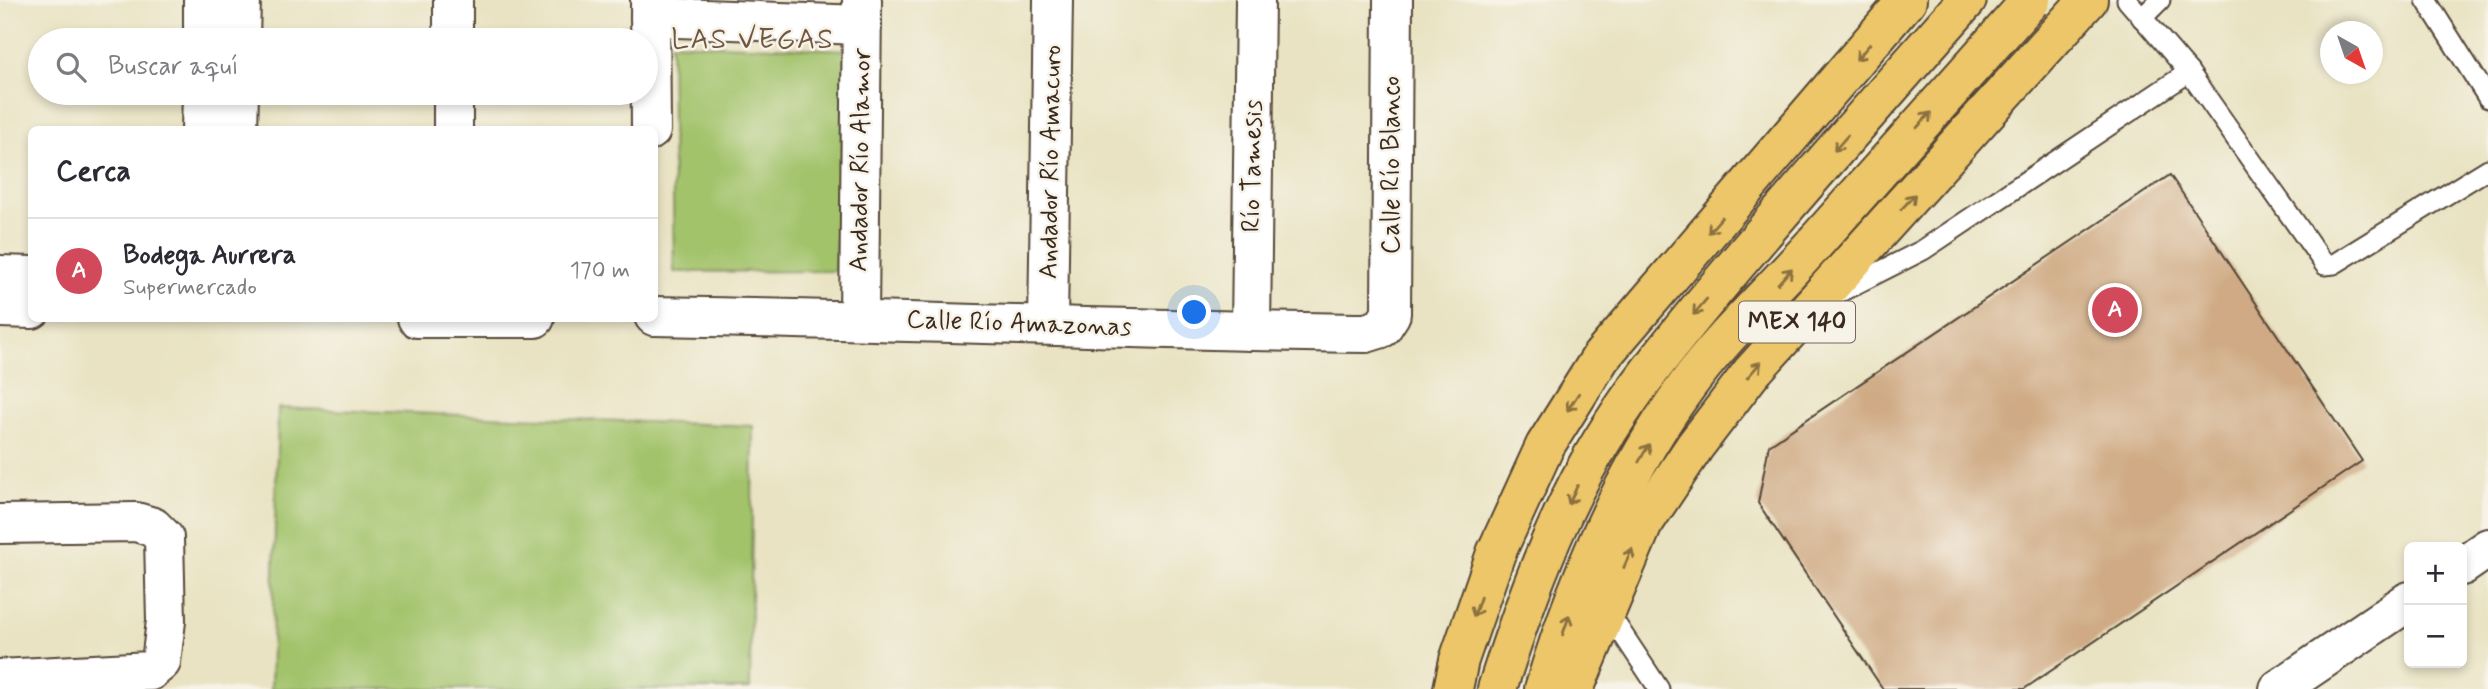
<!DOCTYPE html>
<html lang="es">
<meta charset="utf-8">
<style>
:root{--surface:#fff;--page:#f2f2f3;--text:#2b2b33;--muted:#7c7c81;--line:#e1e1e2;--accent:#d1495b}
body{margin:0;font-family:Mynerve,sans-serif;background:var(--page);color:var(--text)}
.controls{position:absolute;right:21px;bottom:21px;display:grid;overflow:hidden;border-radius:10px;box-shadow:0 4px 10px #0003}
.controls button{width:63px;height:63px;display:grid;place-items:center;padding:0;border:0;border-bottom:2px solid var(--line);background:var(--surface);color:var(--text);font:35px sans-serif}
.compass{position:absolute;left:2320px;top:21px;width:63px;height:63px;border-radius:50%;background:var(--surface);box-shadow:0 4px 10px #0003;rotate:140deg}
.you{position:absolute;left:1195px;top:313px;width:24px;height:24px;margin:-18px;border:5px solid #fff;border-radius:50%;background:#1a73e8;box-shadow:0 0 0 10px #1a73e833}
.badge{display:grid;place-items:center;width:46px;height:46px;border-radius:50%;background:var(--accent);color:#fff;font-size:23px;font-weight:700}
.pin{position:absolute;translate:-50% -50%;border:4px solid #fff;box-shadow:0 2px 7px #0006}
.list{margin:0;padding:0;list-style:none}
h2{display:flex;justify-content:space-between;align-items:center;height:91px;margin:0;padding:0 28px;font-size:30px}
h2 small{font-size:23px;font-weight:400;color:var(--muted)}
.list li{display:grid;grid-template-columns:46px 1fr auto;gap:21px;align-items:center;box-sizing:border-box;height:105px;padding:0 28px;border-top:2px solid var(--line)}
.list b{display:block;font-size:26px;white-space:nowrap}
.list p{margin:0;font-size:23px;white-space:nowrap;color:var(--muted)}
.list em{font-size:23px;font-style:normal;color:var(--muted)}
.icon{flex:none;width:38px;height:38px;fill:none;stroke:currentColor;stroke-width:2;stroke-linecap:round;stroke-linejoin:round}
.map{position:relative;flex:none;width:2488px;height:689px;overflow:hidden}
.search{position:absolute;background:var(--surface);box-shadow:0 4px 10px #0003;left:28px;top:28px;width:630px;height:77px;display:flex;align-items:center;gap:18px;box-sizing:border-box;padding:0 24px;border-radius:38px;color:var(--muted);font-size:26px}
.panel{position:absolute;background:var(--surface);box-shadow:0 4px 10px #0003;left:28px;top:126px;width:630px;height:196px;border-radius:10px}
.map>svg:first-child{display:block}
</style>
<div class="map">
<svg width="2488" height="689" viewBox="0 0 2488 689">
<rect width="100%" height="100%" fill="#f7f3e8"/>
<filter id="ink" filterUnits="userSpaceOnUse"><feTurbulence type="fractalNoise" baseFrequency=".0143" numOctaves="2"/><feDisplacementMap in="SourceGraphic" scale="14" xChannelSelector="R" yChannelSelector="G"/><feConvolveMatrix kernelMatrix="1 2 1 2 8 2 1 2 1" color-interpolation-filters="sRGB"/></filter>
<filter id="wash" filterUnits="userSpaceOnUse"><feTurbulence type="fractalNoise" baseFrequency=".00686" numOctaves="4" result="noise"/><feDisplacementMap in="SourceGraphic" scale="28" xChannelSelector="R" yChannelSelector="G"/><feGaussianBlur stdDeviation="1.57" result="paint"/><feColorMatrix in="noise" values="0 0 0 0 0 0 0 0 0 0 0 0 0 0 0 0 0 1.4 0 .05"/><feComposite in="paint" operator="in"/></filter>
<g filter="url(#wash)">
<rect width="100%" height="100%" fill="#e9e3c3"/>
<g fill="#a2c36b" stroke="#6e7644" stroke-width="2">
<polygon points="671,43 848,50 835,271 674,272"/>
<polygon points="278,408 753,426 750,689 271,689"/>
</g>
<g id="blocks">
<polygon fill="#cfaa84" points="2170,175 2362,461 2024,689 1883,689 1758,503 1769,445"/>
</g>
</g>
<g filter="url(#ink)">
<use href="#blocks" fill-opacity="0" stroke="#554637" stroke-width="2"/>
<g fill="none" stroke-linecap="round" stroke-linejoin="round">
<defs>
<g id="service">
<polyline points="2127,0 2189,72 2325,265 2334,264 2488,169"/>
<polyline points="2426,0 2488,98"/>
<polyline points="2142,18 2160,0"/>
<polyline points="1834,295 1923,250 2189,72"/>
<polyline points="1606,609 1659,689"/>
</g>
<g id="minor">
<polyline points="453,0 453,40"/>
<polyline points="650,0 651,130"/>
<polyline points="650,17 862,25"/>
<polyline points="453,93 453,130"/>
<path d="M654,316C892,320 1129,330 1366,333L1382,328L1391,314L1393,0"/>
<polyline points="417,318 535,318"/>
<polyline points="859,319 862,0"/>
<polyline points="1048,323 1053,0"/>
<polyline points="1251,331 1255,0"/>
<polyline points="0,524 136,522 153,527 164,538 166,621 161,662 150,671 0,679"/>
<polyline points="2462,566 2488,548"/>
<polyline points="2279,689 2409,601"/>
</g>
<g id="tertiary">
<polyline points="203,40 203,0"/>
<polyline points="240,40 241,0"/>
<polyline points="201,130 202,93"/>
<polyline points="238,130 239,93"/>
<polyline points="0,275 32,276"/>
<polyline points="0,308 32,309"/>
</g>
<g id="primary">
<polyline points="1453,689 1459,660 1496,553 1545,446 1601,357 1907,0"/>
<path d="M1497,689C1521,613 1548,538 1586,468C1628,392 1684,326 1740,260C1815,172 1891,86 1967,0"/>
<path d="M1544,689C1576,583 1620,477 1686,387C1723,336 1772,291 1814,244"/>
<polyline points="1574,689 1643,524 1695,446 1751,373 2088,0"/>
</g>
</defs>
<use href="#service" stroke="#554637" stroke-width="23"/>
<use href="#minor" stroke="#554637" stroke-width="42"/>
<use href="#tertiary" stroke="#554637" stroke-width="42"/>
<use href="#primary" stroke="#554637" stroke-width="42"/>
<use href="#service" stroke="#fff" stroke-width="19"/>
<use href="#minor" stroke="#fff" stroke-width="38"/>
<use href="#tertiary" stroke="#fff" stroke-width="38"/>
<use href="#primary" stroke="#ecc669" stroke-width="38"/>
<defs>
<polyline id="primary-bridge" points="1814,244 2031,0"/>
</defs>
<use href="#primary-bridge" stroke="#554637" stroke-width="42" stroke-linecap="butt"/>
<use href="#primary-bridge" stroke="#ecc669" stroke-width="38"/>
</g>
<defs><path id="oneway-shaft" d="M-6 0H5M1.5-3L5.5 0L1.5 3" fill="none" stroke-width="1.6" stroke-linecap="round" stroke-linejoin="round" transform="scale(1.75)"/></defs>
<g stroke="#8b7040">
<use href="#oneway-shaft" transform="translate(1863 52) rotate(131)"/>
<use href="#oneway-shaft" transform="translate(1924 120) rotate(-48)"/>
<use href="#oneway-shaft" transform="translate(1841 143) rotate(131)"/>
<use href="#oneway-shaft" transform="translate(1908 202) rotate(-47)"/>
<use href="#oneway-shaft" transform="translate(1715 225) rotate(131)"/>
<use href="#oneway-shaft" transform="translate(1785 276) rotate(-48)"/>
<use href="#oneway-shaft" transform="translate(1700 307) rotate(130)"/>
<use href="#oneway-shaft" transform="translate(1754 370) rotate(-49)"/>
<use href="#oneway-shaft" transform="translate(1573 402) rotate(123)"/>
<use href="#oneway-shaft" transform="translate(1644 453) rotate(-60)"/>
<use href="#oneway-shaft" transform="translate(1573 495) rotate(115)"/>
<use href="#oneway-shaft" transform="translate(1628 558) rotate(-66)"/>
<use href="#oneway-shaft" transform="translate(1477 607) rotate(109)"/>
<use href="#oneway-shaft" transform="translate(1566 625) rotate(-71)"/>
</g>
</g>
<g text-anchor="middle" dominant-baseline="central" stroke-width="5" stroke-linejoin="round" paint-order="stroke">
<rect fill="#f7f3e8" stroke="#73665b" stroke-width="2" x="1739" y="301.5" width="116" height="41" rx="5"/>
<g font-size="24" font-weight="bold" fill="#3b2a1e">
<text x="1797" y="322">MEX 140</text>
</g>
<g font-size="26" fill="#3b2a1e" stroke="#f7f3e8">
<text transform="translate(861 160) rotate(-89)">Andador Río Alamor</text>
<text transform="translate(1051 162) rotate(-89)">Andador Río Amacuro</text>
<text transform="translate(1392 165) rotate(-90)">Calle Río Blanco</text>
<text transform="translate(1253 166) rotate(-89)">Río Tamesis</text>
<text transform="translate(1019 324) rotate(2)">Calle Río Amazonas</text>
</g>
<g font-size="28" letter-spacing="2" fill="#6f5742" stroke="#f7f3e8">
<text x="753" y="40">LAS VEGAS</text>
</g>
</g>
</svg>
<div class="controls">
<button>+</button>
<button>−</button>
</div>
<svg class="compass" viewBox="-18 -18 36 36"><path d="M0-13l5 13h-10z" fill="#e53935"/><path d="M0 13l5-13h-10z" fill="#7c7c81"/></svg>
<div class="you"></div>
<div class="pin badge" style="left:2115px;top:310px">A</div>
<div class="search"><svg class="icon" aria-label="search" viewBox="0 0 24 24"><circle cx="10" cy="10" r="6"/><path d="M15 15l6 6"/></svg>Buscar aquí</div>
<section class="panel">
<h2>Cerca<small></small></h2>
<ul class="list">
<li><span class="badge">A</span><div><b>Bodega Aurrera</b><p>Supermercado</p></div><em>170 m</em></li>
</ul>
</section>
</div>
